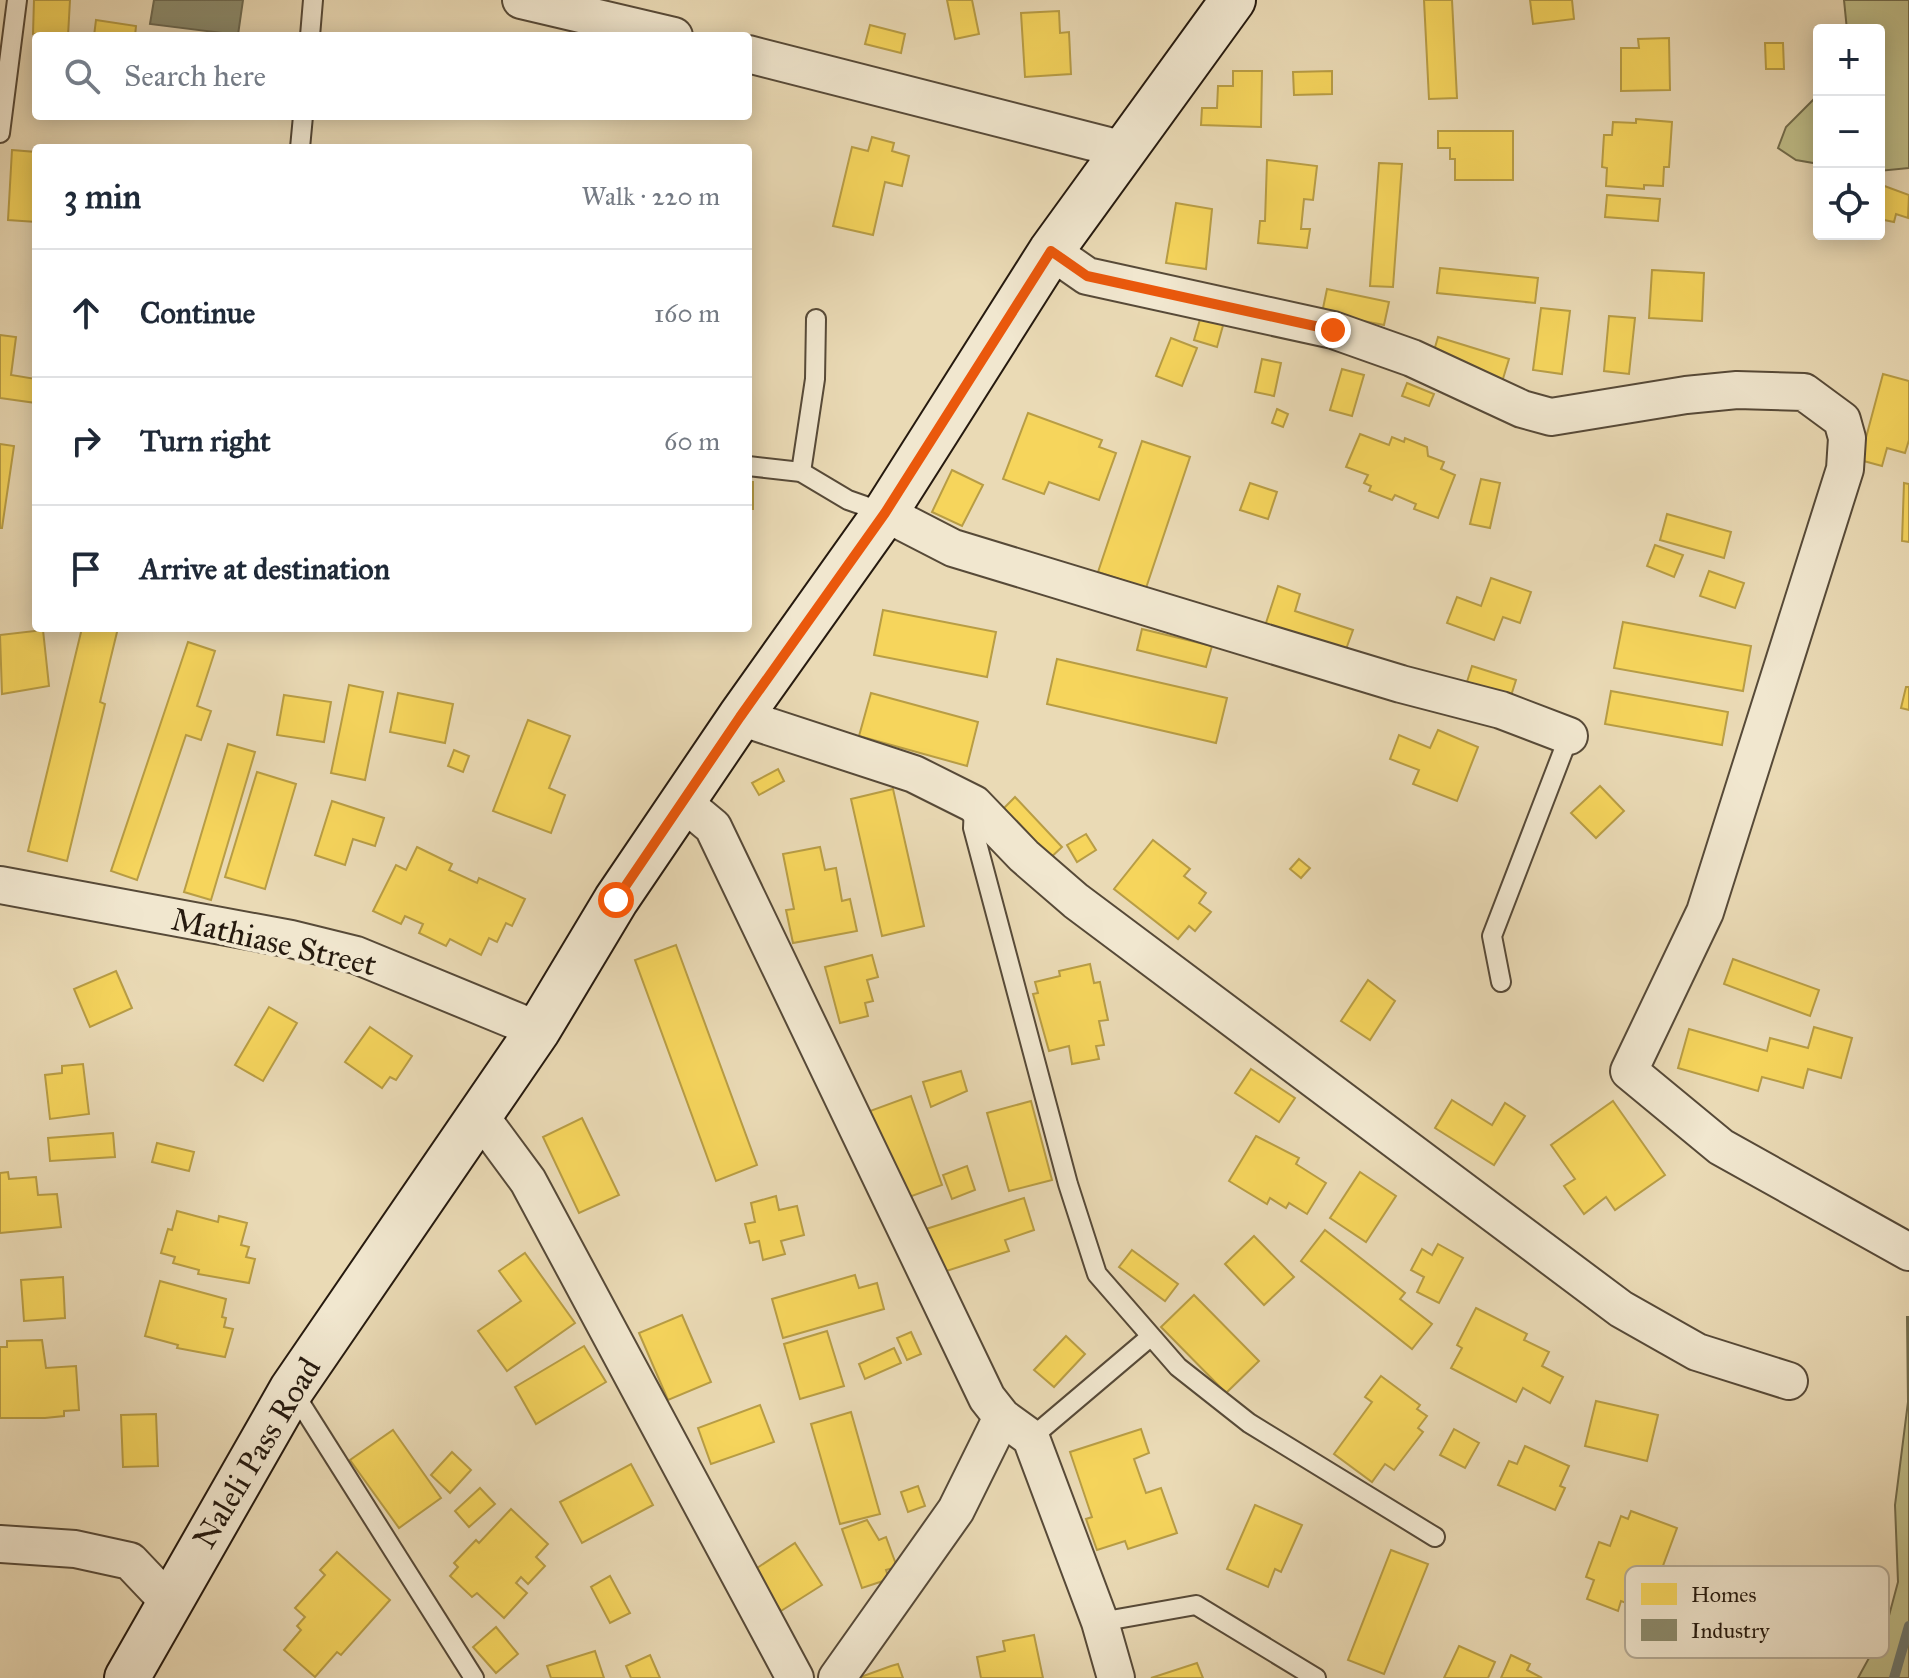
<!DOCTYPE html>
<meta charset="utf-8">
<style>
:root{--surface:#fff;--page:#f2f2f3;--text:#1f2937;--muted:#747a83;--line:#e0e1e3}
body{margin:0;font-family:"IM FELL Great Primer",serif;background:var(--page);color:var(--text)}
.controls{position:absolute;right:24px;top:24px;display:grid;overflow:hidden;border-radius:8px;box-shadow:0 4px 20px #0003}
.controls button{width:72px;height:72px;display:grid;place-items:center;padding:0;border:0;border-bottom:2px solid var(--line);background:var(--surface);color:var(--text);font:40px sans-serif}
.stop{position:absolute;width:24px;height:24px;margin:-18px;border:6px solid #ea580c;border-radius:50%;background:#fff}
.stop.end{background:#ea580c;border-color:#fff;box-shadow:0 2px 8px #0008}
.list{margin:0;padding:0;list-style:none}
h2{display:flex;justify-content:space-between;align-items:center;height:104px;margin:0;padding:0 32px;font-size:34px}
h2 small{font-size:26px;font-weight:400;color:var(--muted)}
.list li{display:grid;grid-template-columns:52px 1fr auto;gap:24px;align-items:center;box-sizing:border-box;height:128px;padding:0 32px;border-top:2px solid var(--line)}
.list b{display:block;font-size:30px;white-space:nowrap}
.list em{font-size:26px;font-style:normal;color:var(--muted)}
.icon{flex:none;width:44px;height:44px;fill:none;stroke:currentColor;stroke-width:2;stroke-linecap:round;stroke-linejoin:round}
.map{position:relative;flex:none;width:1909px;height:1678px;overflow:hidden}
.search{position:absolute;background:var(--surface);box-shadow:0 4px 20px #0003;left:32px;top:32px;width:720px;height:88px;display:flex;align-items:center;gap:20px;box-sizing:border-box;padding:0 28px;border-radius:8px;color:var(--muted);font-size:30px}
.panel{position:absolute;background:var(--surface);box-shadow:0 4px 20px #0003;left:32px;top:144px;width:720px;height:488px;border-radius:8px}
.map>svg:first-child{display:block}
</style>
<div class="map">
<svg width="1909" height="1678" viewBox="0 0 1909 1678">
<rect width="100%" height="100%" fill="#eadab5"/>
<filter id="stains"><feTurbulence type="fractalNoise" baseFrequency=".0025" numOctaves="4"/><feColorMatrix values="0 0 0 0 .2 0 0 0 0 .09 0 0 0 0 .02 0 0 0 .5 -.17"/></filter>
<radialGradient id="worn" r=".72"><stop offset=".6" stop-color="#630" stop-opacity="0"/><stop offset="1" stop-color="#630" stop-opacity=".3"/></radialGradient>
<g fill="#bfbd88" stroke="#726c4c" stroke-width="2">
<polygon points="1844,0 1909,0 1909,168 1879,171 1879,30 1847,30"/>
<polygon points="1819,94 1819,164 1796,160 1778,148 1786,127"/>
<polygon points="1907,1317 1909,1317 1909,1678 1858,1678 1886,1627 1898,1582 1895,1505 1908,1402"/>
</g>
<g fill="#f6d55c" stroke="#b89d45" stroke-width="2">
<polygon points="34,0 70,0 68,36 33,34"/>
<polygon points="947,0 972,0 979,34 955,39"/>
<polygon points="1424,0 1452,0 1457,98 1429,99"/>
<polygon points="1530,0 1572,0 1574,19 1533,24"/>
<polygon points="1059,11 1060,33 1069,32 1071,74 1025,77 1021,13"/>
<polygon points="96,20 136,26 135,36 94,36"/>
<polygon points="870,25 905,34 901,53 865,44"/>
<polygon points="1669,38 1670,90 1621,91 1621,48 1639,48 1638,39"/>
<polygon points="1765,43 1783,43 1784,69 1766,69"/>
<polygon points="1233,71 1262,71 1261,127 1201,125 1202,108 1217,108 1218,86 1233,86"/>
<polygon points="1332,71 1332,94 1294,95 1293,72"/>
<polygon points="155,116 226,116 225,119"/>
<polygon points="1636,119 1672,122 1669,167 1664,167 1663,186 1644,185 1644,189 1606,186 1607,168 1602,167 1604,135 1612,135 1613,122 1636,123"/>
<polygon points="1438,131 1513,131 1513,180 1455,180 1455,159 1450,159 1450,148 1438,148"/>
<polygon points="872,137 894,143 892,151 909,156 902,186 885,182 873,235 833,226 852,147 868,151"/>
<polygon points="12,150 36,152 36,222 8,220"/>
<polygon points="1267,160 1317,166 1313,200 1304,199 1301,229 1310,229 1307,248 1258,243 1260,221 1265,221"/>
<polygon points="1379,163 1402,164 1393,287 1370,286"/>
<polygon points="1879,184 1909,195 1908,218 1896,214 1894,222 1879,219"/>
<polygon points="1607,195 1660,199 1658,221 1605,217"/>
<polygon points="1176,203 1212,209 1206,269 1166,263"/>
<polygon points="1440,268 1538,278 1535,303 1437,293"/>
<polygon points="1652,270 1704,273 1702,321 1649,318"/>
<polygon points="1327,289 1389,302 1384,325 1322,313"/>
<polygon points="1541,308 1570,311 1562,374 1533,370"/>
<polygon points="1201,316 1224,322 1217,347 1194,340"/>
<polygon points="1609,316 1635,318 1629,374 1604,371"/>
<polygon points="0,335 16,337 11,375 36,379 36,403 0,398"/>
<polygon points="1438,337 1509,359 1502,382 1431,361"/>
<polygon points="1171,338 1197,348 1182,386 1156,376"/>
<polygon points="1262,359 1281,363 1274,396 1255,392"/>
<polygon points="1342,369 1364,375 1352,416 1330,410"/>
<polygon points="1883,374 1909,381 1909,440 1905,453 1887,448 1882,466 1860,460"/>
<polygon points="1407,383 1434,394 1429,406 1402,396"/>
<polygon points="1277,409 1288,414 1283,427 1272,423"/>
<polygon points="1028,413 1102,440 1099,447 1116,453 1099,500 1049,482 1044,494 1003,479"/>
<polygon points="1360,434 1389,445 1392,437 1404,442 1405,438 1427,447 1428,456 1444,462 1441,469 1455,475 1438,518 1414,509 1416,504 1395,495 1392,500 1369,491 1371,486 1364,483 1368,475 1346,467"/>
<polygon points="1142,441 1190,457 1146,588 1098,572"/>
<polygon points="0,444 14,446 2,528 0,528"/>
<polygon points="952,470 983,485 962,526 932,512"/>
<polygon points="1481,479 1500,483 1490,528 1470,524"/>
<rect x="748" y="482" width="5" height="27"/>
<polygon points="1250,483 1277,492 1268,519 1240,510"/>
<polygon points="1904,483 1909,484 1909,542 1902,541"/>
<polygon points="1667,514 1731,532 1724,558 1660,540"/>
<polygon points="1655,545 1683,555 1674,577 1647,566"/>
<polygon points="1709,571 1744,583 1735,608 1700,596"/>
<polygon points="1491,578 1531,592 1520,623 1503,617 1494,640 1447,623 1457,597 1481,606"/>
<polygon points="1278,586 1300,594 1295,611 1353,630 1345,652 1265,626"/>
<polygon points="883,610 996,632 987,677 874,655"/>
<polygon points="1623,622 1751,646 1743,691 1614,668"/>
<polygon points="82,628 118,628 100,702 105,704 67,861 28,851"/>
<polygon points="1142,629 1212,646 1206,667 1137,650"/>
<polygon points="43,630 49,686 2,694 0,635"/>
<polygon points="188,642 215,651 197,706 211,711 201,740 186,735 137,880 111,871"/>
<polygon points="1057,659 1227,698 1216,743 1047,704"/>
<polygon points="1472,666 1516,680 1510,699 1466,685"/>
<polygon points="349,685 383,692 365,780 331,773"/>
<polygon points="1906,687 1909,687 1909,710 1901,708"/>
<polygon points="1611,691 1728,712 1722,745 1605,724"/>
<polygon points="398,693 453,704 445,743 390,732"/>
<polygon points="871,693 978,722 967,766 859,736"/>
<polygon points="284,695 331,702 324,742 277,735"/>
<polygon points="528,720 570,736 549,788 565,795 551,833 493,811"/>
<polygon points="1438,730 1478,747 1457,801 1413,784 1419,770 1390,759 1399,735 1430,748"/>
<polygon points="228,744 255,752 211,900 184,892"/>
<polygon points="454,750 469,756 463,772 448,766"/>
<polygon points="778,769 784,781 759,795 752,783"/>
<polygon points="257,772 296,784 265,889 225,877"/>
<polygon points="1600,786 1624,811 1596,838 1571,813"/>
<polygon points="893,789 924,926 882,936 851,799"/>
<polygon points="1015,797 1062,847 1047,861 1001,811"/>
<polygon points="332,801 384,818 375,846 353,839 345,865 315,855"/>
<polygon points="1086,834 1096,850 1077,862 1067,845"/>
<polygon points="1153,840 1190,869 1184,876 1206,893 1199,903 1211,912 1195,931 1189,926 1178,939 1114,889"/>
<polygon points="417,847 452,864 449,870 477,883 479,878 525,899 512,926 506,923 497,942 489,938 481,955 450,939 446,946 419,933 423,924 405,916 401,924 373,911 396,865 406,870"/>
<polygon points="820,847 825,870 836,868 842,901 850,899 857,931 793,943 786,910 794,909 783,854"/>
<polygon points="1299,859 1310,868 1301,878 1290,869"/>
<polygon points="676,945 757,1165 716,1181 635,960"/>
<polygon points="872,955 878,977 867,980 873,1001 865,1003 868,1016 840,1023 825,967"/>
<polygon points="1733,959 1819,990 1810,1016 1724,984"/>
<polygon points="1090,964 1094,983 1100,982 1108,1020 1099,1021 1104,1045 1096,1046 1099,1059 1072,1064 1069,1046 1049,1051 1033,994 1038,993 1035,982 1060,976 1059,971"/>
<polygon points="116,971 132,1008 90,1027 74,989"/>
<polygon points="1368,980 1395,1001 1370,1040 1341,1021"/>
<polygon points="269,1007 297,1023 263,1081 235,1065"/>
<polygon points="370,1027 412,1056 396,1080 390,1077 382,1088 345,1062"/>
<polygon points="1814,1027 1852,1038 1841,1078 1808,1069 1803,1088 1762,1077 1758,1091 1678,1068 1689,1029 1767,1051 1770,1038 1808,1048"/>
<polygon points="83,1064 89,1114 50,1119 45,1075 62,1073 62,1066"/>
<polygon points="1251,1069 1295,1098 1279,1122 1235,1093"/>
<polygon points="961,1071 967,1091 931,1107 923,1082"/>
<polygon points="911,1096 942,1185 901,1200 870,1111"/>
<polygon points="1452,1100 1492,1125 1505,1103 1525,1116 1494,1165 1435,1128"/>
<polygon points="1031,1101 1052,1180 1009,1191 987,1113"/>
<polygon points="1613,1101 1665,1175 1615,1210 1606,1197 1584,1214 1564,1186 1575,1179 1551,1145"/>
<polygon points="582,1118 619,1195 579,1213 543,1137"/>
<polygon points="113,1133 115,1157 50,1161 48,1138"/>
<polygon points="1256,1136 1299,1158 1296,1164 1326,1183 1307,1214 1289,1203 1286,1208 1270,1198 1267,1204 1229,1181"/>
<polygon points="157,1143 194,1152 189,1171 152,1162"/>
<polygon points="967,1166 975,1190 952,1199 943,1175"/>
<polygon points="8,1172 9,1179 36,1177 38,1195 57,1194 61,1227 0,1233 0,1173"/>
<polygon points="1360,1172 1396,1196 1366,1242 1330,1218"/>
<polygon points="776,1196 779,1210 797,1206 804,1235 781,1241 785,1254 763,1260 759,1241 750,1243 745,1224 755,1222 751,1203"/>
<polygon points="1024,1198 1034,1230 1005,1240 1009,1251 940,1273 926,1229"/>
<polygon points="177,1211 218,1222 219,1216 247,1223 241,1245 249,1247 246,1257 255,1259 249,1283 198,1274 199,1270 173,1263 175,1257 161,1253 168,1229 172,1230"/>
<polygon points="1325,1230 1405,1293 1400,1299 1432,1324 1412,1349 1301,1261"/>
<polygon points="1254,1236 1294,1277 1264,1305 1225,1264"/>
<polygon points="1438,1244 1463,1258 1439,1303 1417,1292 1424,1277 1411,1270 1422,1249 1432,1255"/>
<polygon points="1132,1250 1178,1284 1165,1301 1119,1267"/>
<polygon points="525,1253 575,1323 507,1371 478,1331 521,1301 499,1271"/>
<polygon points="855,1275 859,1288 877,1283 884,1309 783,1338 772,1299"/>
<polygon points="63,1277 65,1318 24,1321 21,1280"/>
<polygon points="160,1281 226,1299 222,1317 226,1318 224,1327 233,1329 225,1357 177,1348 178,1345 145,1336"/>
<polygon points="1194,1295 1259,1361 1226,1393 1161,1327"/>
<polygon points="1476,1308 1527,1334 1524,1340 1549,1352 1542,1366 1563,1377 1550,1403 1523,1388 1516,1402 1451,1368 1462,1348 1457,1345"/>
<polygon points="682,1315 711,1382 668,1400 639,1333"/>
<polygon points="827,1331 844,1386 800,1399 784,1344"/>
<polygon points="911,1332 921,1354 907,1360 897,1338"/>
<polygon points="1066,1336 1085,1354 1054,1387 1034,1370"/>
<polygon points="42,1340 46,1368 76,1366 79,1410 64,1411 64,1416 45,1418 0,1418 0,1347 7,1347 7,1341"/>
<polygon points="584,1346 606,1382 536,1424 515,1387"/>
<polygon points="894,1348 901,1363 865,1379 859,1364"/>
<polygon points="1381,1376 1420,1405 1417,1409 1427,1416 1418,1428 1423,1432 1394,1470 1385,1464 1372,1482 1334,1454 1372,1402 1365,1397"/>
<polygon points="1596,1401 1658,1415 1647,1461 1585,1446"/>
<polygon points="760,1405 774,1442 711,1464 698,1428"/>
<polygon points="851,1412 880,1514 840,1524 811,1424"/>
<polygon points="156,1414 158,1466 123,1467 121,1415"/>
<polygon points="1141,1429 1149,1453 1134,1459 1146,1493 1161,1488 1177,1533 1128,1549 1125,1541 1097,1550 1086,1519 1092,1517 1070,1452"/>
<polygon points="1454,1429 1479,1443 1465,1468 1440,1455"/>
<polygon points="393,1430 441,1498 399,1528 350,1460"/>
<polygon points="1525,1446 1569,1466 1560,1486 1565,1488 1555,1510 1498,1485 1509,1461 1517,1464"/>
<polygon points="452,1452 471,1470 450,1493 431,1475"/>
<polygon points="631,1464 653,1505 582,1543 560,1502"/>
<polygon points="918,1486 925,1506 908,1512 901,1492"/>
<polygon points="480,1488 495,1504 469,1527 455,1511"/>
<polygon points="1255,1505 1302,1525 1281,1572 1275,1569 1268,1587 1227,1569"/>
<polygon points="511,1509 548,1544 536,1557 545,1566 528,1584 521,1577 516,1583 527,1593 504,1618 477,1593 472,1597 450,1576 458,1567 454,1563 476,1540 479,1543"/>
<polygon points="1631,1511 1677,1528 1648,1606 1638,1603 1637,1607 1621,1601 1618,1611 1587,1599 1594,1580 1586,1577 1599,1542 1610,1546 1621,1516 1628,1519"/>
<polygon points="867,1520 879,1540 886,1537 897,1567 886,1570 889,1579 862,1588 842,1529"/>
<polygon points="795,1543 822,1585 781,1611 754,1570"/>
<polygon points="1391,1550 1428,1564 1384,1674 1348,1660"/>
<polygon points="337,1552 390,1600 341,1655 337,1652 315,1677 284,1650 301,1630 297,1626 305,1617 295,1608 325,1575 320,1570"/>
<polygon points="610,1576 630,1613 610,1623 591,1587"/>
<polygon points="496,1627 518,1654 496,1673 473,1647"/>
<polygon points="1034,1635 1043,1678 981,1678 977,1657 1005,1651 1003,1641"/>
<polygon points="1459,1646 1495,1662 1488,1678 1444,1678"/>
<polygon points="595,1651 604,1678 551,1678 547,1666"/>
<polygon points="650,1655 660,1678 631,1678 626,1666"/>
<polygon points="1511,1655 1530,1664 1527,1670 1542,1678 1501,1678"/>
<polygon points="1197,1663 1203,1678 1151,1678"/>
<polygon points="898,1664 903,1678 858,1678 891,1666"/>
</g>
<polygon fill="#8c8c6e" stroke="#6d6a52" stroke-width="2" points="154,0 243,0 238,35 150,24"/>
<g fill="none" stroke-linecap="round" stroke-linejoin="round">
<polyline stroke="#6c7972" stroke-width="10" points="1894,1678 1909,1626"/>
<defs>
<g id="lane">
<polyline points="310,36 313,0"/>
<polyline points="0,133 17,0"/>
<polyline points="300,148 303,116"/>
<polyline points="748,466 801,472 848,500 885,513"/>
<polyline points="801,472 815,379 816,319"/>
<polyline points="974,806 973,828 1068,1184 1097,1274 1178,1367 1249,1423 1435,1537"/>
<polyline points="1501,982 1492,936 1569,736"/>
<polyline points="292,1390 474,1678"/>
<polyline points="1031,1438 1149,1338"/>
<polyline points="1100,1622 1196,1605 1316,1678"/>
</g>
<g id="street">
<polyline points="521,0 674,36"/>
<polyline points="748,54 1124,150"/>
<polyline points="1051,251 1087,276 1333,330 1412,358 1522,409 1551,417 1686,395 1737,390 1804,392 1842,420 1847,438 1845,469 1705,912 1629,1071 1721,1147 1909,1252"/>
<polyline points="885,513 953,548 1401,684 1501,710 1569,736"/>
<polyline points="740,717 914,774 974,804 1024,856 1076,901 1621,1309 1697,1352 1789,1381"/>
<polyline points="683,802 713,827 987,1398 1002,1417 1031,1438 1100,1622 1116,1678"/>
<polyline points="0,885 291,939 356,955 538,1030"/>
<polyline points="480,1116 528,1181 795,1678"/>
<polyline points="0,1544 75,1549 130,1561 168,1601"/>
<polyline points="837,1678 956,1510 1002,1417"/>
</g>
<polyline id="secondary" points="127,1678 292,1389 538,1030 616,900 740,717 885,513 1051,251 1233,0"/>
</defs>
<use href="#lane" stroke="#574a38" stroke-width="22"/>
<use href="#street" stroke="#574a38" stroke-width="40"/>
<use href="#secondary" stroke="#261a0f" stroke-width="48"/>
<use href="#lane" stroke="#f1e7cf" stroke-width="18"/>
<use href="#street" stroke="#f1e7cf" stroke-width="36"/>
<use href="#secondary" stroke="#f1e7cf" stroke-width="44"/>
</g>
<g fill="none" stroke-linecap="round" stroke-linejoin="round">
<polyline stroke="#ea580c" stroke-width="10" points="616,900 740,717 885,513 1051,251 1087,276 1333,330"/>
</g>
<g text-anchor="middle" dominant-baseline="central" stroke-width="8" stroke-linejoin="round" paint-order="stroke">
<g font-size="32" fill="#261a0f" stroke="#f1e7cf">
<text transform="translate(274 942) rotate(13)">Mathiase Street</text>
<text transform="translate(257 1453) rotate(-59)">Naleli Pass Road</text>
</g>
</g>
<rect x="1625" y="1566" width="264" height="92" rx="12" fill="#f1e7cf" stroke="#b4aa95" stroke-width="2"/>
<rect x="1641" y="1583" width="36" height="22" fill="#f6d55c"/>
<rect x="1641" y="1619" width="36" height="22" fill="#8c8c6e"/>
<g font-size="22" fill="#261a0f">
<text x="1691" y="1602">Homes</text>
<text x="1691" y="1638">Industry</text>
</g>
<rect width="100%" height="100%" filter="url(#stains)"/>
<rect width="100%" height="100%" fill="url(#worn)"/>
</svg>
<div class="controls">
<button>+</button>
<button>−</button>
<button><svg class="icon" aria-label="locate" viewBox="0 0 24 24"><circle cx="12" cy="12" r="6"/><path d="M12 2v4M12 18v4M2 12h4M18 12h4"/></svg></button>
</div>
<div class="stop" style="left:616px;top:900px"></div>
<div class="stop end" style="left:1333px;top:330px"></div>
<div class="search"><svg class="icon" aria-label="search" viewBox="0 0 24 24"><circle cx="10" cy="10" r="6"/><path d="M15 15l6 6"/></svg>Search here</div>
<section class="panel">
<h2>3 min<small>Walk · 220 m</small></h2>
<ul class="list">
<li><svg class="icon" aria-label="ahead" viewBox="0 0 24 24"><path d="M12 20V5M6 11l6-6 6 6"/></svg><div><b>Continue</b></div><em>160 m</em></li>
<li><svg class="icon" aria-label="right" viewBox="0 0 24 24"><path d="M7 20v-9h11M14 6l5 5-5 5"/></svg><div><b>Turn right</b></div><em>60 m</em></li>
<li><svg class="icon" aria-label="arrive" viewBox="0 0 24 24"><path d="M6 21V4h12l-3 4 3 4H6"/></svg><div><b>Arrive at destination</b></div></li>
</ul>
</section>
</div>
